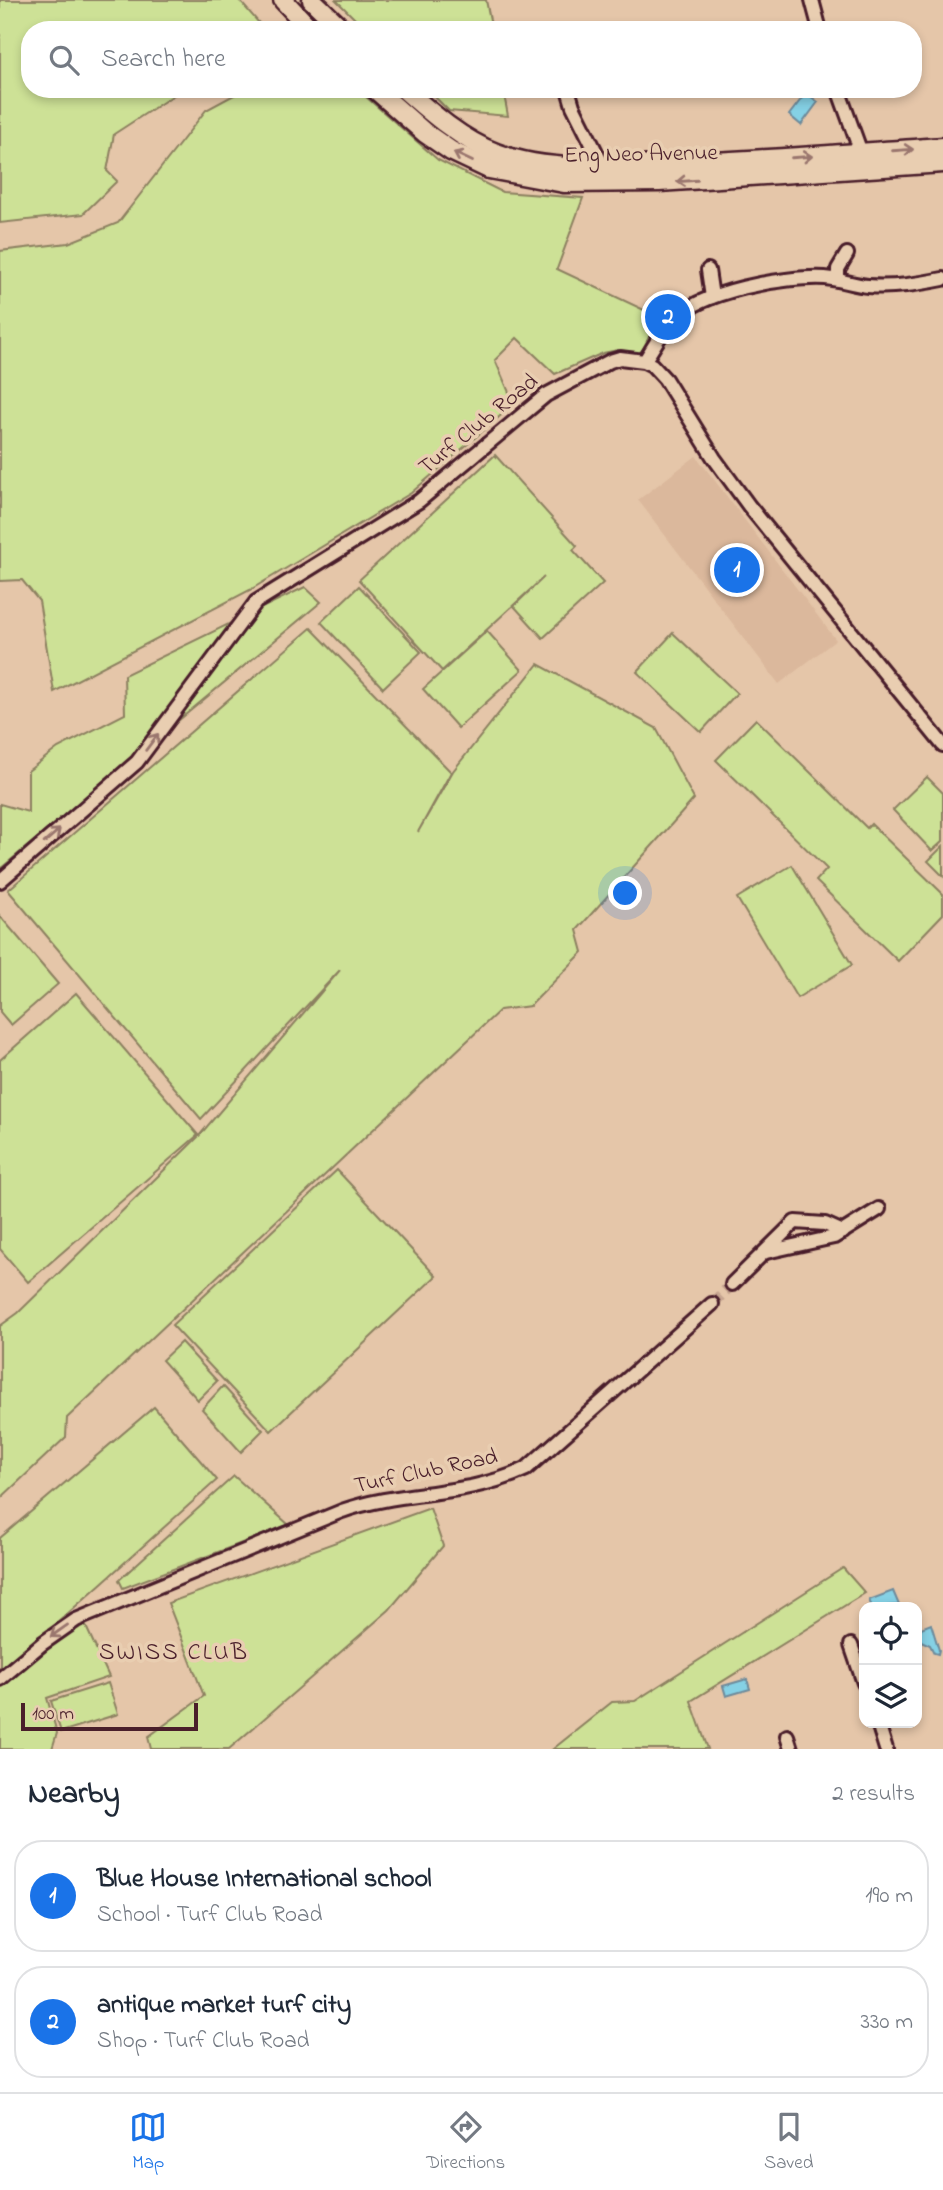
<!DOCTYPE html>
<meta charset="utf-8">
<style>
:root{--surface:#fff;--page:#f6f6f7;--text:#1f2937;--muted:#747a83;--line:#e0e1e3;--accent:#1a73e8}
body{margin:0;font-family:"Indie Flower",sans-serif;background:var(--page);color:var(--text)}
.controls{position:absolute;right:21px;bottom:21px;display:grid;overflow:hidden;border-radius:14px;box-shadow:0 4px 10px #0003}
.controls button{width:63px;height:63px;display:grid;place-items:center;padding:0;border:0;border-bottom:2px solid var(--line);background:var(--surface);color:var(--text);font:35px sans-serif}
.scale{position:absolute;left:21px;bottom:18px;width:177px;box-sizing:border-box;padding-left:7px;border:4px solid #4a1f2b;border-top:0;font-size:19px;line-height:24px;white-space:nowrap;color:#4a1f2b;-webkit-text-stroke:5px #e9ceb1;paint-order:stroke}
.you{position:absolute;left:626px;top:894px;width:24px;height:24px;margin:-18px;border:5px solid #fff;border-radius:50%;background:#1a73e8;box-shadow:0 0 0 10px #1a73e833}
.badge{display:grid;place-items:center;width:46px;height:46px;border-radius:50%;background:var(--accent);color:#fff;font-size:23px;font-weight:700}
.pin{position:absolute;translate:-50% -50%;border:4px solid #fff;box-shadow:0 2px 7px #0006}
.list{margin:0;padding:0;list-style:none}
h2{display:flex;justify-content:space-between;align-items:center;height:91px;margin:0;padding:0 28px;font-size:30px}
h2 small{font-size:23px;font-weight:400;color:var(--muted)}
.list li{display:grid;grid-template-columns:46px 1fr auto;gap:21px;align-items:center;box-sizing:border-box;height:112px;margin:0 14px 14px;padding:0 14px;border:2px solid var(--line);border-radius:28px}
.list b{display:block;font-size:26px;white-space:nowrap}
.list p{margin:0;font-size:23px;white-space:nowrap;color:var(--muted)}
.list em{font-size:23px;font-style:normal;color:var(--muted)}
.icon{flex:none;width:38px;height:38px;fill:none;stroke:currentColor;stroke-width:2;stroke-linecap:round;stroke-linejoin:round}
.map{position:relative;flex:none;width:943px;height:1749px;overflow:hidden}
.search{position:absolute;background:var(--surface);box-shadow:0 4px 10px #0003;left:21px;right:21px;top:21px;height:77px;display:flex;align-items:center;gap:18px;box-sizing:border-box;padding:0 24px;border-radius:28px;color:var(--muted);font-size:26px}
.sheet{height:343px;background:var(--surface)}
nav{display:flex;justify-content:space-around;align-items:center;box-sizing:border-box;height:98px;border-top:2px solid var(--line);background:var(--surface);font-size:19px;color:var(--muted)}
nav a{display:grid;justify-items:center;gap:4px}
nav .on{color:var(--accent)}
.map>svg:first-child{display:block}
</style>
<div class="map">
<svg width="943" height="1749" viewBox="0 0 943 1749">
<rect width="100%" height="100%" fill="#e5c6a9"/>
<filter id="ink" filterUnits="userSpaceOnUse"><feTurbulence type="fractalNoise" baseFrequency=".0143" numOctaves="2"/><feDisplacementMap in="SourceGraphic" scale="14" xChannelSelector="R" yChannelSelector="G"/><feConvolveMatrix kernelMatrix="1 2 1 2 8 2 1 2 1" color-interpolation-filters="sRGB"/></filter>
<g filter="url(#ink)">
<polygon fill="#dbb89c" points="696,456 836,640 779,684 638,500"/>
<g fill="#cde196" stroke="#8c8060" stroke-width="2">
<polygon points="0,0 239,0 265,30 30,30 30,89 183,89 114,134 107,171 117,181 83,214 0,223"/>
<polygon points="336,0 486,0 492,30 366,30"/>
<polygon points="245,89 357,89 438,160 502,192 583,198 557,269 659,317 641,353 618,350 603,353 555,374 517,338 495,360 514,404 411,493 250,590 54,692 39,601 22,580 0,581 0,251 68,243 118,223 206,110"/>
<polygon points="427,89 503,89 508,116 449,111"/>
<polygon points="495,455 577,546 573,550 603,583 543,638 514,606 544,577 442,671 359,580"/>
<polygon points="359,586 421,652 383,688 321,622"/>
<polygon points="305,587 321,602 0,869 0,804 28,812 28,771 58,748 125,714 124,675"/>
<polygon points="311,628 451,772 418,832 453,771 538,664 656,728 694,799 577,930 583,952 530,1006 500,1010 67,1418 66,1437 0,1499 0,1326 18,1313 199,1136 340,970 201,1119 8,890"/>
<polygon points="487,631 522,670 458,728 423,689"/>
<polygon points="673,633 737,693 701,732 637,672"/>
<polygon points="756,719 867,828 871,824 943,894 943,914 898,961 816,881 827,869 716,760"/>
<polygon points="927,777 943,793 943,841 932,851 893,810"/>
<polygon points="943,846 943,876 928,861"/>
<polygon points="792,865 852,965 797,998 737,898"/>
<polygon points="0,916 58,984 11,1025 0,1012"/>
<polygon points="76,993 198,1135 28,1282 0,1249 0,1060"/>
<polygon points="337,1170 436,1276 271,1431 172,1325"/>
<polygon points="181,1342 217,1381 198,1400 162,1360"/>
<polygon points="223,1386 263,1430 241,1452 202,1409"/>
<polygon points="154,1407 217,1480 0,1674 0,1538"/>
<polygon points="234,1476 289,1525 123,1588 119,1580"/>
<polygon points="430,1508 443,1546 389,1610 229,1749 151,1749 148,1737 204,1696 168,1603"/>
<polygon points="843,1568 865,1593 691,1701 708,1749 553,1749 612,1702 635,1701"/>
<polygon points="84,1622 109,1677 47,1698 57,1733 52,1749 0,1749 0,1680"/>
<polygon points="108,1683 118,1714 61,1732 51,1701"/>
</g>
<g fill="#85d1e5" stroke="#6d8a9b" stroke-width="2">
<polygon points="806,93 818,102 801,125 789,115"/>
<polygon points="893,1591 899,1605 872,1607 869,1600"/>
<polygon points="931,1624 939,1650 938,1654 934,1653 930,1645 921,1641 919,1635 921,1628"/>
<polygon points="747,1679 750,1689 726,1696 723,1686"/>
</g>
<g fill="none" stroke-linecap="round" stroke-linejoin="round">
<polyline stroke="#c6a590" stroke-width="12" stroke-dasharray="12 6" stroke-linecap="butt" points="712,1304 732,1284"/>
<defs>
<g id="minor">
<polyline points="812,0 820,30"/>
<polyline points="568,89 573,106 603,166"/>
<polyline points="838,89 863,158"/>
<polyline points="708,270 712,297"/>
<polyline points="838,280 838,269 847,254"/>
<path d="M647,357C655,345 662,331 672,321C700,291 785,276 825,278C839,279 854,285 868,286C894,288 918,284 943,279"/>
<polyline points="0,881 137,762 256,602 419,501 546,395 610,361 620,358 644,361 652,365 665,379 714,458 749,506 943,745"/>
<polyline points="766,1252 834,1237 879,1209"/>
<polyline points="732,1284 795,1222 825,1224 843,1232"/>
<polyline points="851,1645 864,1683"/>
<path d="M0,1679L43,1643L76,1620L342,1511C403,1489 465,1498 526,1469L712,1304"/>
<polyline points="878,1723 886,1749"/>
<polyline points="787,1736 791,1749"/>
</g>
<g id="secondary">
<polyline points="283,0 311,30"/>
<polyline points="312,0 343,30"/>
<polyline points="375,89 425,133 451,151 489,169 564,183 659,182 943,163"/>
<path d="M404,89C431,113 462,140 496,153C551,174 619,167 676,164C765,160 854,153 943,147"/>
</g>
</defs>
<use href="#minor" stroke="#4a1f2b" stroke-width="18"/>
<use href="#secondary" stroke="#4a1f2b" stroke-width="23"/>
<use href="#minor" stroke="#e9ceb1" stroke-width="12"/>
<use href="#secondary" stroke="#e9ceb1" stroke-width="18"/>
</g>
<defs><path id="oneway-shaft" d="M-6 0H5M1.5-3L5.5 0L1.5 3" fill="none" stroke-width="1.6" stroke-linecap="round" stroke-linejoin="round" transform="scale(1.75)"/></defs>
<g stroke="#9a766e">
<use href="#oneway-shaft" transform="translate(903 150) rotate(-4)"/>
<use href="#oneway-shaft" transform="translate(463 157) rotate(-155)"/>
<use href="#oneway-shaft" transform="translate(802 157) rotate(-4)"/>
<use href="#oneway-shaft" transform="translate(687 181) rotate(176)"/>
<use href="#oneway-shaft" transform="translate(152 742) rotate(-53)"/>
<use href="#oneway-shaft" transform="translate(52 836) rotate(-41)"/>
<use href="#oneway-shaft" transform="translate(59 1631) rotate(145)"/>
</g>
</g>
<g text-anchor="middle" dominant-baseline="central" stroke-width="7" stroke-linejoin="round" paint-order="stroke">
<g font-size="23" fill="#4a1f2b" stroke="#e9ceb1">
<text transform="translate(641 155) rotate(-1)">Eng Neo Avenue</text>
<text transform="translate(479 425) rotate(-39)">Turf Club Road</text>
<text transform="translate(426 1472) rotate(-12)">Turf Club Road</text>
</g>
<g font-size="24" letter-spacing="2" fill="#4a1f2b" stroke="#e9ceb1">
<text x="174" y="1653">SWISS CLUB</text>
</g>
</g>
</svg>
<div class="controls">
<button><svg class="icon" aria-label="locate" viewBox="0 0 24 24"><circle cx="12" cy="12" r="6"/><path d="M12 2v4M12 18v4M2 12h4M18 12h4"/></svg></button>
<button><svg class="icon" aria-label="layers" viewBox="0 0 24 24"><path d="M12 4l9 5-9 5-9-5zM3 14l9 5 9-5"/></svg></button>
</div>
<div class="scale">100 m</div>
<div class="you"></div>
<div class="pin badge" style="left:737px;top:570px">1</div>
<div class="pin badge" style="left:668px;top:317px">2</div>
<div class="search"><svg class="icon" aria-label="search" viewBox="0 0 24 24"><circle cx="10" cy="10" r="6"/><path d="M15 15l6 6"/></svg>Search here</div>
</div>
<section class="sheet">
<h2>Nearby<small>2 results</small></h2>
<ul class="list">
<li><span class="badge">1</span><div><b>Blue House International school</b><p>School · Turf Club Road</p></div><em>190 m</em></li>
<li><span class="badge">2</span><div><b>antique market turf city</b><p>Shop · Turf Club Road</p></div><em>330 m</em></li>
</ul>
</section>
<nav>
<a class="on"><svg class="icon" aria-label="map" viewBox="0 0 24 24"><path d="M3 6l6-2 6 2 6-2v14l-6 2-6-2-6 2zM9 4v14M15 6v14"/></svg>Map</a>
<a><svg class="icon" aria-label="directions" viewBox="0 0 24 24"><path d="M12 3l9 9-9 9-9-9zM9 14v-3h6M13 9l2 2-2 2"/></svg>Directions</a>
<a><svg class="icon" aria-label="saved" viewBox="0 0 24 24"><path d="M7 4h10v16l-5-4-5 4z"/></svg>Saved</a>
</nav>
